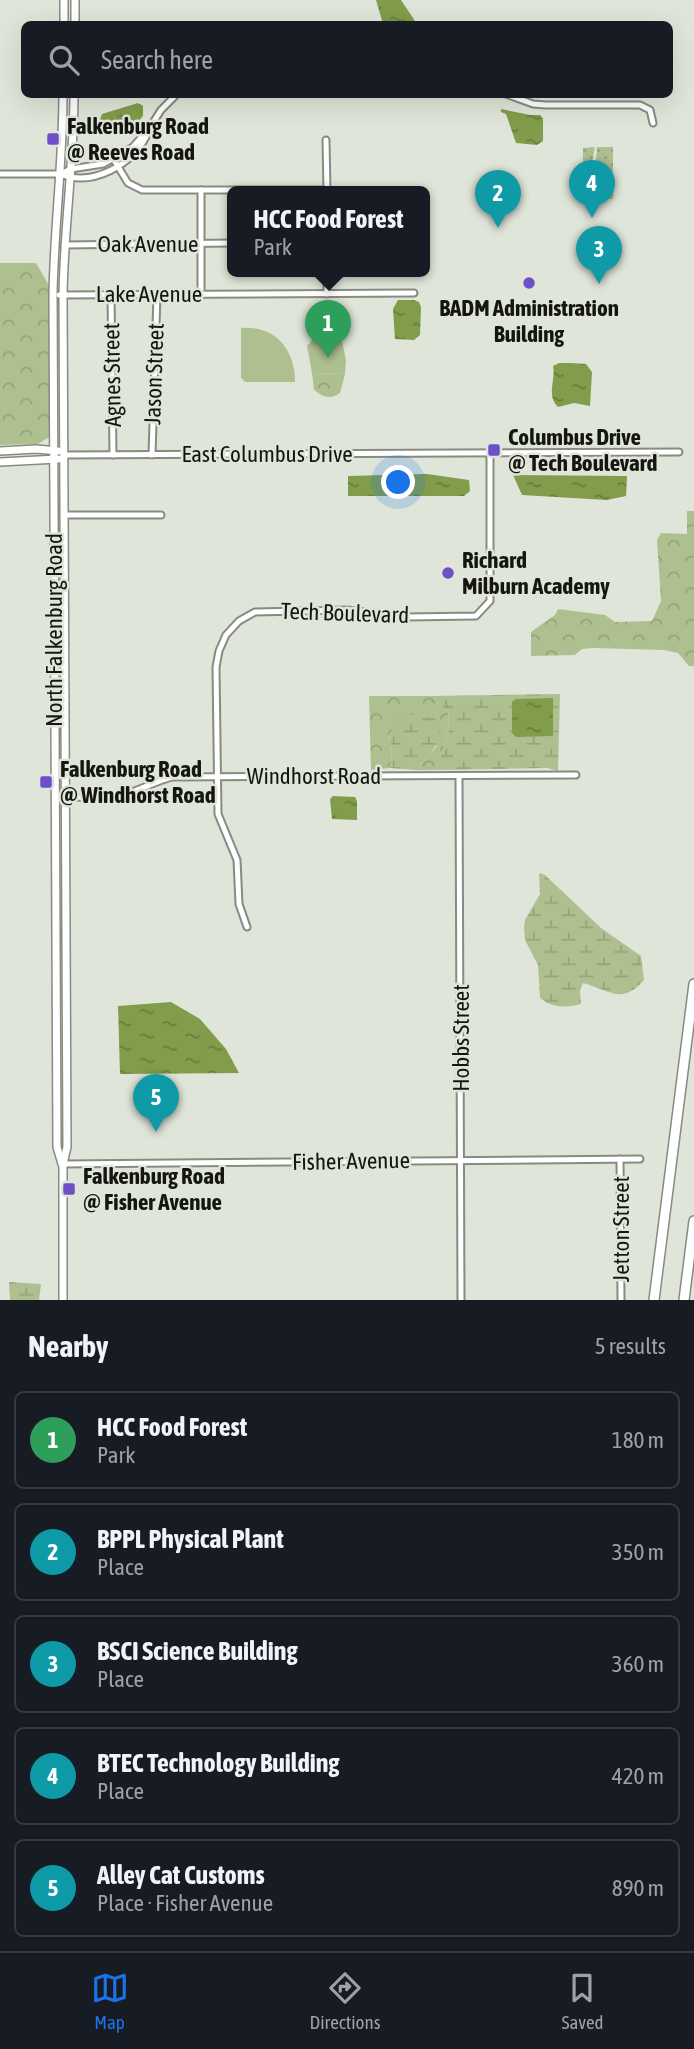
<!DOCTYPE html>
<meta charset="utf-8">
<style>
:root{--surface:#171b24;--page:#242831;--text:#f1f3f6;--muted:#9ea1a6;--line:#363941;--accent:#1a73e8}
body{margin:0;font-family:"Asap Condensed",sans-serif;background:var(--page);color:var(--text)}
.you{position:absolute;left:399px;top:483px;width:24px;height:24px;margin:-18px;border:5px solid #fff;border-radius:50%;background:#1a73e8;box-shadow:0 0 0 10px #1a73e833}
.badge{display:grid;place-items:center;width:46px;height:46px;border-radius:50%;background:var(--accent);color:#fff;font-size:23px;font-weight:700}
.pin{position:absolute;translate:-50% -58px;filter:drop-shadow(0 2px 4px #0008)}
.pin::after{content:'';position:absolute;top:37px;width:24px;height:21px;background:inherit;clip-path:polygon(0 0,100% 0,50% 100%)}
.popup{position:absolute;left:227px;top:186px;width:203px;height:91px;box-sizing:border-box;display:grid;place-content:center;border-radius:10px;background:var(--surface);filter:drop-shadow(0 2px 5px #0005);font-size:23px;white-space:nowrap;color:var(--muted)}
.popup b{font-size:26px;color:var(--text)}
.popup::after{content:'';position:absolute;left:50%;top:100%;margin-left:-14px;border:14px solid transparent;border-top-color:var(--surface)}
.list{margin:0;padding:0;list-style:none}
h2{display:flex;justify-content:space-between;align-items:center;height:91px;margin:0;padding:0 28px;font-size:30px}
h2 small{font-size:23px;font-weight:400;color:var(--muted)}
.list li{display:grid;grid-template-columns:46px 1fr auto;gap:21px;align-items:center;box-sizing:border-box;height:98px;margin:0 14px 14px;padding:0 14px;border:2px solid var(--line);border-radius:10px}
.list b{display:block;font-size:26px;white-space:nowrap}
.list p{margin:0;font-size:23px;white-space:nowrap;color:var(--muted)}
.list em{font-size:23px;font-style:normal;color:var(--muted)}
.icon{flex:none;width:38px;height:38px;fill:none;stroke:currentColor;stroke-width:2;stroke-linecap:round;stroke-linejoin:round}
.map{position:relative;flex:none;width:694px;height:1300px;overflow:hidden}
.search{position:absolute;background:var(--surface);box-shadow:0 7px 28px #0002;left:21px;right:21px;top:21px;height:77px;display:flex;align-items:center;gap:18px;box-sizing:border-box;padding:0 24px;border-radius:10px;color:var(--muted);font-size:26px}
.sheet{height:651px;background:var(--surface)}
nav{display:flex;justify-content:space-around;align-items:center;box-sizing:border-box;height:98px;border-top:2px solid var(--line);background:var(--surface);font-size:19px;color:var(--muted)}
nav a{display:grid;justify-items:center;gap:4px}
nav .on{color:var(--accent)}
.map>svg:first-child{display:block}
</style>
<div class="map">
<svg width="694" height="1300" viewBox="0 0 694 1300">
<defs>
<pattern id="grass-dots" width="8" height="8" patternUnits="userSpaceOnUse" patternTransform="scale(1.75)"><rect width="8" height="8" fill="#aec090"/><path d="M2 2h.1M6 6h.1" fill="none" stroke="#95a47b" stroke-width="1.8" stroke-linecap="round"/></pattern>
<pattern id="forest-crowns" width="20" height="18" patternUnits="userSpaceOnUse" patternTransform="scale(1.75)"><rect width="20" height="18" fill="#aec090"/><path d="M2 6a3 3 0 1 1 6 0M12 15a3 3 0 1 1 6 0" fill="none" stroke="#95a47b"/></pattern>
<pattern id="wetland-marsh" width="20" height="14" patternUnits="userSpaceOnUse" patternTransform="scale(1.75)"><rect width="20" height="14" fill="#aec090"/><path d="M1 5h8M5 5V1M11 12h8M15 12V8" fill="none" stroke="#95a47b"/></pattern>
<pattern id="water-ripples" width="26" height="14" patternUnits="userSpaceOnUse" patternTransform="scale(1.75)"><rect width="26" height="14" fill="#819c4a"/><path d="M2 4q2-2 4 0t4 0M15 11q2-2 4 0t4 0" fill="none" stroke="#687e3c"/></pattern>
</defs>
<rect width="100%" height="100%" fill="#e0e5d9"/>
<g fill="url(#grass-dots)">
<polygon points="595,147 590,172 592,175 604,174 604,182 600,184 599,199 574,197 574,188 583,188 583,148"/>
<polygon points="597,147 613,147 613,199 601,199 606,179 605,168 598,165 591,168 592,162 596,161"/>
</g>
<g fill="url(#forest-crowns)">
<polygon points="0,263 36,263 50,287 51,436 38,444 0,445"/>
<path d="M312,373L345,374L340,393C330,400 323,397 314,390Z"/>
<polygon points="687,511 694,511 694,666 689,666 678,653 664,650 593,648 582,649 575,655 531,656 531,632 555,615 558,609 605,615 615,622 652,621 661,601 657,540 661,533 687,534"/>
<polygon points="369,696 431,696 448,712 449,730 436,770 416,770 436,747 439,719 421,717 389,734 392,752 390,768 371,770"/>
</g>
<g fill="url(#wetland-marsh)">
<polygon points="560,694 558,771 547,768 436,770 449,730 448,712 431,696"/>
<path d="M405,713L439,719C446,740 429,755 416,770L390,768L392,752L389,734Z"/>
<path d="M539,873L545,875L601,928L641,956L644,980C622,1005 611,991 583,983L580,991L581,1004C567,1008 552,1008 540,998L538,965L525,940L524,927L525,920L540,894Z"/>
<polygon points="9,1282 41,1284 39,1300 10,1300"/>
</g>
<g fill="#aec090">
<path d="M241,328C275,325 295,349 295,382H245L241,378Z"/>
<polygon points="312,340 342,341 346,360 345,374 312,373 307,346"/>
</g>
<g fill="url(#water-ripples)">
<polygon points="376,0 401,0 417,24 383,24"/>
<polygon points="138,103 143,106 143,116 127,135 122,135 99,122 102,114"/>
<polygon points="501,109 530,115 540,115 543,118 543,141 537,145 516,143 506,114 501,112"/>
<polygon points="398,300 414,300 419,302 421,307 420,335 414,340 395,339 393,309"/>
<path d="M571,363L586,364L592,372L590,406L574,403L558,407C546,395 556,380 553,366L559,363Z"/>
<polygon points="427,474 469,480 470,491 464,496 348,496 348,476"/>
<polygon points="513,475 627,476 626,496 607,500 522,495"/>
<polygon points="553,698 553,736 516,737 512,733 512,702 516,699"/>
<polygon points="333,796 355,797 357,801 357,820 332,819 330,799"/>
<polygon points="171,1002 200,1019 226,1049 239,1073 120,1074 118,1006"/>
</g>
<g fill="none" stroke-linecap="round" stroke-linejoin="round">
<defs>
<g id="street">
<polyline points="506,94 533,104 546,105 640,105 650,110 653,123"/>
<polyline points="151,126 161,110 177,94"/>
<polyline points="326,140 327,192"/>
<polyline points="114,160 128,183 142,190 327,190"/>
<polyline points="0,174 60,174 71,169 103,164 133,147 152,125"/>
<path d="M60,174C93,187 132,165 147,135"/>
<polyline points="64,245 232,243"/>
<polyline points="111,294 113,455"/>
<polyline points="201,294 201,190"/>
<polyline points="327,294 327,272"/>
<polyline points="59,295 414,293"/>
<polyline points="64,455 679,452"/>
<polyline points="152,455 157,294"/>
<polyline points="64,515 161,515"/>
<polyline points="459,776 461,1300"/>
<path d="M55,796C79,797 106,800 129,793C144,788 157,781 172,777L576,775"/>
<polyline points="247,927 239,904 237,860 218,814 216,667 219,651 226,635 239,621 255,612 347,610 406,617 476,616 490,601 490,453"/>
<polyline points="620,1159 621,1300"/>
<polyline points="63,1164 640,1159"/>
</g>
<g id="secondary">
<polyline points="64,24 64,0"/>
<polyline points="75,24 75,0"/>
<polyline points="0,451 36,449 58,451"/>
<polyline points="0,462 58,459"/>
<path d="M62,1164L57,1147L53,295C54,228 63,162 63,94"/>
<path d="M63,1300V1164L67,1147L63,295C64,228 74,162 74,94"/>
</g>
<g id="highway">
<polyline points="654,1300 694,984"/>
<polyline points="684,1300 694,1221"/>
</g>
</defs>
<use href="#street" stroke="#878b81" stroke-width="9"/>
<use href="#secondary" stroke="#878b81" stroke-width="10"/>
<use href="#highway" stroke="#878b81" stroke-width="12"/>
<use href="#street" stroke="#fff" stroke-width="5"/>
<use href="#secondary" stroke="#fff" stroke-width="7"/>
<use href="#highway" stroke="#fff" stroke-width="9"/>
</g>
<g fill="#6c4fc9" stroke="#e0e5d9" stroke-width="2.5">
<rect x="46" y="132" width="14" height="14" rx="3.5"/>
<circle cx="529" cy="283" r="7"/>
<rect x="487" y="443" width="14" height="14" rx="3.5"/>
<circle cx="448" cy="573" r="7"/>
<rect x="39" y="775" width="14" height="14" rx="3.5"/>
<rect x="62" y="1182" width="14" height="14" rx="3.5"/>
</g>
<g text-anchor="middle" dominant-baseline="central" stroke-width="5" stroke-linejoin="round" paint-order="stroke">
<g font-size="23" font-weight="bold" fill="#151612" stroke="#e0e5d9" text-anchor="start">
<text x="67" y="126">Falkenburg Road<tspan x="67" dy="26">@ Reeves Road</tspan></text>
<text x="529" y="308" text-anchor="middle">BADM Administration<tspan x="529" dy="26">Building</tspan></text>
<text x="508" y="437">Columbus Drive<tspan x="508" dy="26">@ Tech Boulevard</tspan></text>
<text x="462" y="560">Richard<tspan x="462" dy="26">Milburn Academy</tspan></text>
<text x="60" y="769">Falkenburg Road<tspan x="60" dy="26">@ Windhorst Road</tspan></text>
<text x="83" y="1176">Falkenburg Road<tspan x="83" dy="26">@ Fisher Avenue</tspan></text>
</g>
<g font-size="23" fill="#151612" stroke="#e0e5d9">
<text x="148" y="244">Oak Avenue</text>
<text x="149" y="294">Lake Avenue</text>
<text transform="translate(154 374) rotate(-88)">Jason Street</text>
<text transform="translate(112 375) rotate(-91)">Agnes Street</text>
<text x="267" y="454">East Columbus Drive</text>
<text transform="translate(345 613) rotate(2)">Tech Boulevard</text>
<text transform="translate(54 630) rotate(-90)">North Falkenburg Road</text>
<text x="314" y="776">Windhorst Road</text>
<text transform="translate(461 1038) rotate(-90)">Hobbs Street</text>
<text transform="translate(351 1161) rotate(-1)">Fisher Avenue</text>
<text transform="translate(621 1229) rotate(-90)">Jetton Street</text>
</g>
</g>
</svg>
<div class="you"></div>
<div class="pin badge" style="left:328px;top:358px;background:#2e9e5b">1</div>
<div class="popup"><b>HCC Food Forest</b>Park</div>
<div class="pin badge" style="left:498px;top:228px;background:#0f9aa8">2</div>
<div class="pin badge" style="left:599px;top:284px;background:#0f9aa8">3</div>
<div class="pin badge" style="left:592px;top:218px;background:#0f9aa8">4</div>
<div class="pin badge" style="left:156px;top:1132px;background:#0f9aa8">5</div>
<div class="search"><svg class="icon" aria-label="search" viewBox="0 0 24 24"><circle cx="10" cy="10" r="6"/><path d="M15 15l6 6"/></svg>Search here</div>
</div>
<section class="sheet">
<h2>Nearby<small>5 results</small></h2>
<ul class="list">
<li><span class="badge" style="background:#2e9e5b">1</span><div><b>HCC Food Forest</b><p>Park</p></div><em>180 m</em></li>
<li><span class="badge" style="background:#0f9aa8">2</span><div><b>BPPL Physical Plant</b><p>Place</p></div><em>350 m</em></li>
<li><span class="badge" style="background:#0f9aa8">3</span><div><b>BSCI Science Building</b><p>Place</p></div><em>360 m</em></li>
<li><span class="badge" style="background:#0f9aa8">4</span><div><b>BTEC Technology Building</b><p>Place</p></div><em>420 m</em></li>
<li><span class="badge" style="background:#0f9aa8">5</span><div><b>Alley Cat Customs</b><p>Place · Fisher Avenue</p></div><em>890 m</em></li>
</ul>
</section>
<nav>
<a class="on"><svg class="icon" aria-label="map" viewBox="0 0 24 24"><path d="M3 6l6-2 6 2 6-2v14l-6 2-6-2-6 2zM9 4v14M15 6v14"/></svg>Map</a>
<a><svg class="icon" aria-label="directions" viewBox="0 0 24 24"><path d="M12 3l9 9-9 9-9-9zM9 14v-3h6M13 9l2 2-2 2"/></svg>Directions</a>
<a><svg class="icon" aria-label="saved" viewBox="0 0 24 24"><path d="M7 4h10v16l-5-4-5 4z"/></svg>Saved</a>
</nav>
